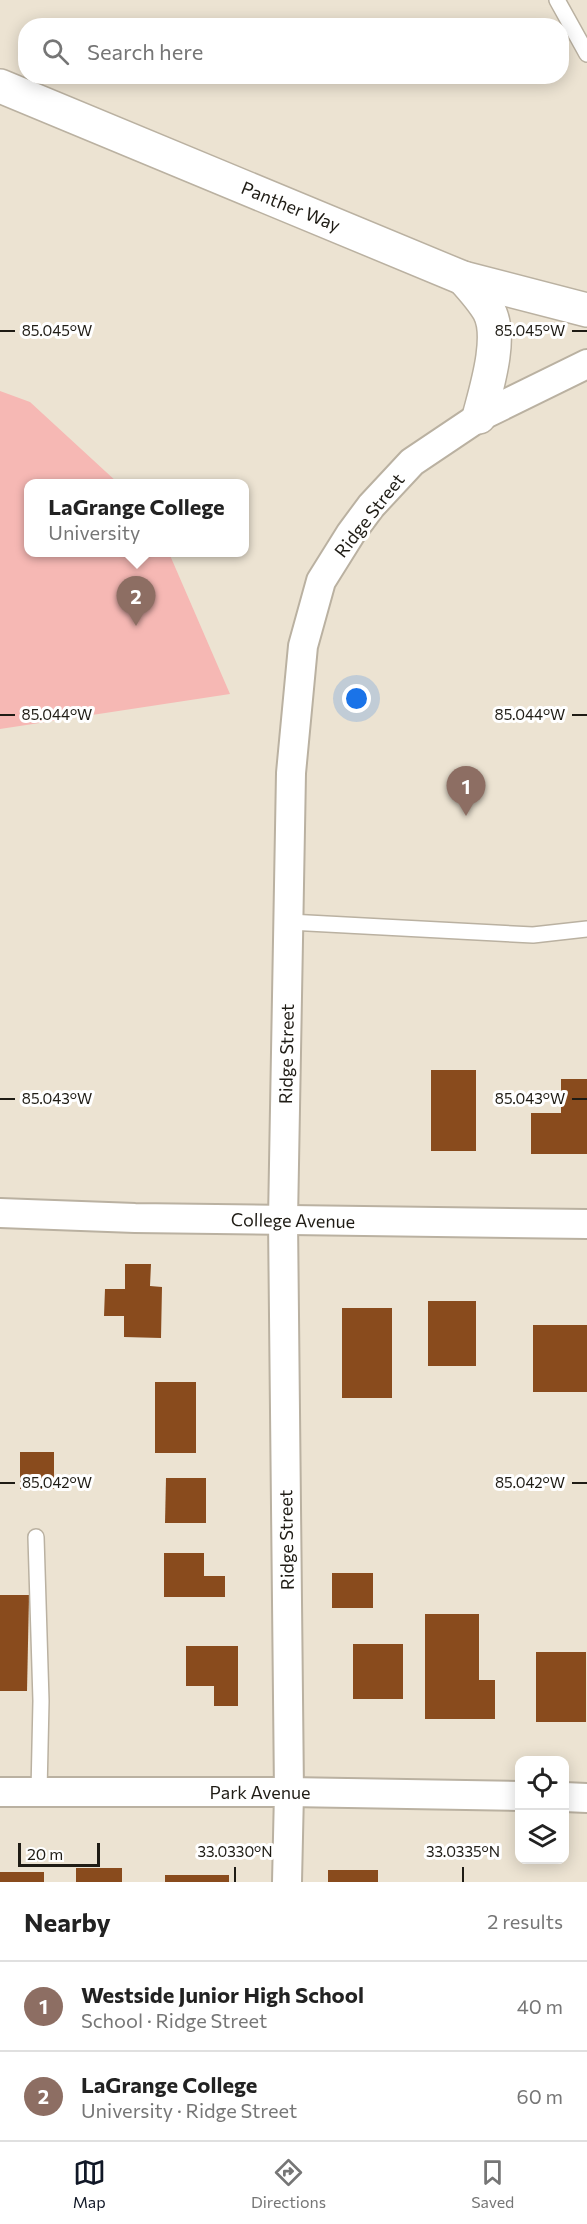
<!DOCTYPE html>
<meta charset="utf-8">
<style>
:root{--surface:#fff;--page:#f2f2f2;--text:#222;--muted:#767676;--line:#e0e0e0;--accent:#111827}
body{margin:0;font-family:Commissioner,sans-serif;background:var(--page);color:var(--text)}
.controls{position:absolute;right:18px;bottom:18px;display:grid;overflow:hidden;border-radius:12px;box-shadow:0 3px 15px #0003}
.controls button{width:54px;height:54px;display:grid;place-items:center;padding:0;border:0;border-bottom:2px solid var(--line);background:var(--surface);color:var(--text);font:30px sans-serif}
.scale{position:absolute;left:18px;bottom:15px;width:82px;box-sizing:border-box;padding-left:6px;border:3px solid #1f1c15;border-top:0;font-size:16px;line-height:21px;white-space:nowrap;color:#1f1c15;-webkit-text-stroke:4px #fff;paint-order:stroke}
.you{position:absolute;left:357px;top:699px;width:21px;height:21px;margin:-15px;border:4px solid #fff;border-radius:50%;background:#1a73e8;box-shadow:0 0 0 9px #1a73e833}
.badge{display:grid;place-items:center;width:39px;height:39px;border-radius:50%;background:var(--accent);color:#fff;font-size:20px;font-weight:700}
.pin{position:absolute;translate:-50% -50px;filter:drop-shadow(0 2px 3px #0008)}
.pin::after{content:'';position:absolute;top:32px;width:21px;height:18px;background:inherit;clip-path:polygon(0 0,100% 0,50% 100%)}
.popup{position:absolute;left:24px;top:479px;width:225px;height:78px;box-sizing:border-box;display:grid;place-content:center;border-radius:12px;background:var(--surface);filter:drop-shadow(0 2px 4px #0005);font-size:20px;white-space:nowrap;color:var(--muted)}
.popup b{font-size:22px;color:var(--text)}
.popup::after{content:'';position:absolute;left:50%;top:100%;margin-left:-12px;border:12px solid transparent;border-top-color:var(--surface)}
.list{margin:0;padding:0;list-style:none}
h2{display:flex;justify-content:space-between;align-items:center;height:78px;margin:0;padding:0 24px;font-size:26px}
h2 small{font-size:20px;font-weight:400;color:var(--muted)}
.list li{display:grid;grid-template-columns:39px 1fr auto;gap:18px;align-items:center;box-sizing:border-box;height:90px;padding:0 24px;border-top:2px solid var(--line)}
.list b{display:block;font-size:22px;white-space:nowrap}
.list p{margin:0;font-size:20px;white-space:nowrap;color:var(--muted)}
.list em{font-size:20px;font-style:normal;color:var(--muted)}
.icon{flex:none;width:33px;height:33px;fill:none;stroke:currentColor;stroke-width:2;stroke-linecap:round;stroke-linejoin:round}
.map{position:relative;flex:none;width:587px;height:1882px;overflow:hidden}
.search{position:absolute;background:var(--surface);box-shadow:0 3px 15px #0003;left:18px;right:18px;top:18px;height:66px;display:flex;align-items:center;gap:15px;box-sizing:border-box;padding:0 21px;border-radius:24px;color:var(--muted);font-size:22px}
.sheet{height:258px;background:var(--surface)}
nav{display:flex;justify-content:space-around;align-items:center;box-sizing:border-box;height:84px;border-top:2px solid var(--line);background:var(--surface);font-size:16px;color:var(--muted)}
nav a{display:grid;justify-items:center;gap:3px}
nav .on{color:var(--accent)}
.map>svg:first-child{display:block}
</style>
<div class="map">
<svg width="587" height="1882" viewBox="0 0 587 1882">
<rect width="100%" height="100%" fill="#ece3d2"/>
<polygon fill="#f6b8b4" points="0,391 30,402 118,483 28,484 28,552 169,553 230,694 0,729"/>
<g fill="#894b1d">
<rect x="431" y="1070" width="45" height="81"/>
<polygon points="561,1079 587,1079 587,1154 531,1154 531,1113 561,1113"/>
<polygon points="125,1264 151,1264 150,1286 162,1287 161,1338 124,1337 124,1316 104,1316 105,1289 125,1289"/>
<rect x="428" y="1301" width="48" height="65"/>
<rect x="342" y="1308" width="50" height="90"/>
<rect x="533" y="1325" width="54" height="67"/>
<rect x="155" y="1382" width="41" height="71"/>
<rect x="20" y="1452" width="34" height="37"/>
<polygon points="166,1478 206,1478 206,1523 165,1523"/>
<polygon points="164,1553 204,1553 204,1576 225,1576 225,1597 164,1597"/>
<rect x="332" y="1573" width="41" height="35"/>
<polygon points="0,1595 29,1595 27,1691 0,1691"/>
<polygon points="425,1614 479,1614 479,1680 495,1680 495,1719 425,1719"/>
<rect x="353" y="1644" width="50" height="55"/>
<polygon points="186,1646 238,1646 238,1706 214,1706 214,1686 186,1686"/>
<rect x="536" y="1652" width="50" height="70"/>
<rect x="76" y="1868" width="46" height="14"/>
<rect x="328" y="1870" width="50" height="12"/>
<rect x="0" y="1872" width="44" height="10"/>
<rect x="165" y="1875" width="64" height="7"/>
</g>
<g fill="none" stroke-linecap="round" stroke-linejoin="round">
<defs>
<g id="service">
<polyline points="557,0 587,54"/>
<polyline points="289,922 533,935 587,929"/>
<polyline points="36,1537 41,1701 39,1792"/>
</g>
<g id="minor">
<polyline points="0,1213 135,1218 587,1224"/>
<polyline points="0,1792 289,1792 520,1796"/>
<polyline points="564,1797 587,1798"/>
<polyline points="287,1882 289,1792 283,1220 291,773 303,646 321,581 351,533 371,506 412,462 479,417 587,364"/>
</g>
<g id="tertiary">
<polyline points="0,86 463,278 587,310"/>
<path d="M463,278C472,288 482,299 489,311C503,337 486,390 479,417"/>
</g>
</defs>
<use href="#service" stroke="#bab1a1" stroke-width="18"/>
<use href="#minor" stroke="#bab1a1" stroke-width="32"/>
<use href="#tertiary" stroke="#bab1a1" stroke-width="36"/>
<use href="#service" stroke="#fff" stroke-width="15"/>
<use href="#minor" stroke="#fff" stroke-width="28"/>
<use href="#tertiary" stroke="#fff" stroke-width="33"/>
</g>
<path fill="none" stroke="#1f1c15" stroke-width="2" d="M0,331H15M572,331H587M0,715H15M572,715H587M0,1099H15M572,1099H587M0,1483H15M572,1483H587M235,1867V1882M463,1867V1882"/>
<g text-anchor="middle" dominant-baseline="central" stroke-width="6" stroke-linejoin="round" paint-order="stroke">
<g font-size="18" fill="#1f1c15" stroke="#fff">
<text transform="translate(291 206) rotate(22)">Panther Way</text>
<text transform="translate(369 515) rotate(-52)">Ridge Street</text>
<text transform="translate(286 1054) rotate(-89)">Ridge Street</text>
<text transform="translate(293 1220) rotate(1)">College Avenue</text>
<text transform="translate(286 1540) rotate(-91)">Ridge Street</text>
<text x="260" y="1792">Park Avenue</text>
</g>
</g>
<g font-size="15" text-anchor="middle" fill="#1f1c15" stroke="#fff" stroke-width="6" stroke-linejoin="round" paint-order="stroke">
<text x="530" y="336">85.045°W</text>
<text x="57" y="336">85.045°W</text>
<text x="530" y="720">85.044°W</text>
<text x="57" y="720">85.044°W</text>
<text x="530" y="1104">85.043°W</text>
<text x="57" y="1104">85.043°W</text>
<text x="57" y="1488">85.042°W</text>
<text x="530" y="1488">85.042°W</text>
<text x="235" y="1857">33.0330°N</text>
<text x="463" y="1857">33.0335°N</text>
</g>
</svg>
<div class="controls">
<button><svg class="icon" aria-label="locate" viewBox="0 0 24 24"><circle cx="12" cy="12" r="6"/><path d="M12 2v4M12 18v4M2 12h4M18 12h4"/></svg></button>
<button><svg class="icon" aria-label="layers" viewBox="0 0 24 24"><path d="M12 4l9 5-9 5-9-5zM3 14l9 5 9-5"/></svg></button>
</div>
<div class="scale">20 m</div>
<div class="you"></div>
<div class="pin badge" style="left:466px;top:816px;background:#8d6e63">1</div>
<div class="pin badge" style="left:136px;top:626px;background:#8d6e63">2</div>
<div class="popup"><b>LaGrange College</b>University</div>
<div class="search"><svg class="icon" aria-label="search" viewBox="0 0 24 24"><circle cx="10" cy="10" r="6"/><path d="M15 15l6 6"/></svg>Search here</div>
</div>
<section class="sheet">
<h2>Nearby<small>2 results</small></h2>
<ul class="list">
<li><span class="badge" style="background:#8d6e63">1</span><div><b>Westside Junior High School</b><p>School · Ridge Street</p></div><em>40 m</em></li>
<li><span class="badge" style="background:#8d6e63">2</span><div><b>LaGrange College</b><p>University · Ridge Street</p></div><em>60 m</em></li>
</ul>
</section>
<nav>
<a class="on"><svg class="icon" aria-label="map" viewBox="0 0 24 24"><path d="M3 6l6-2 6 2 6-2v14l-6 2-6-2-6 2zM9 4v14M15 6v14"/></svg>Map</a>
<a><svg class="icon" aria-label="directions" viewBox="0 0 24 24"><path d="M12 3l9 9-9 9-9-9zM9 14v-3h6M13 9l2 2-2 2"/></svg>Directions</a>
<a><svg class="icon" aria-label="saved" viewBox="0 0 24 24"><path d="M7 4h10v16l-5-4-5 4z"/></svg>Saved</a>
</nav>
